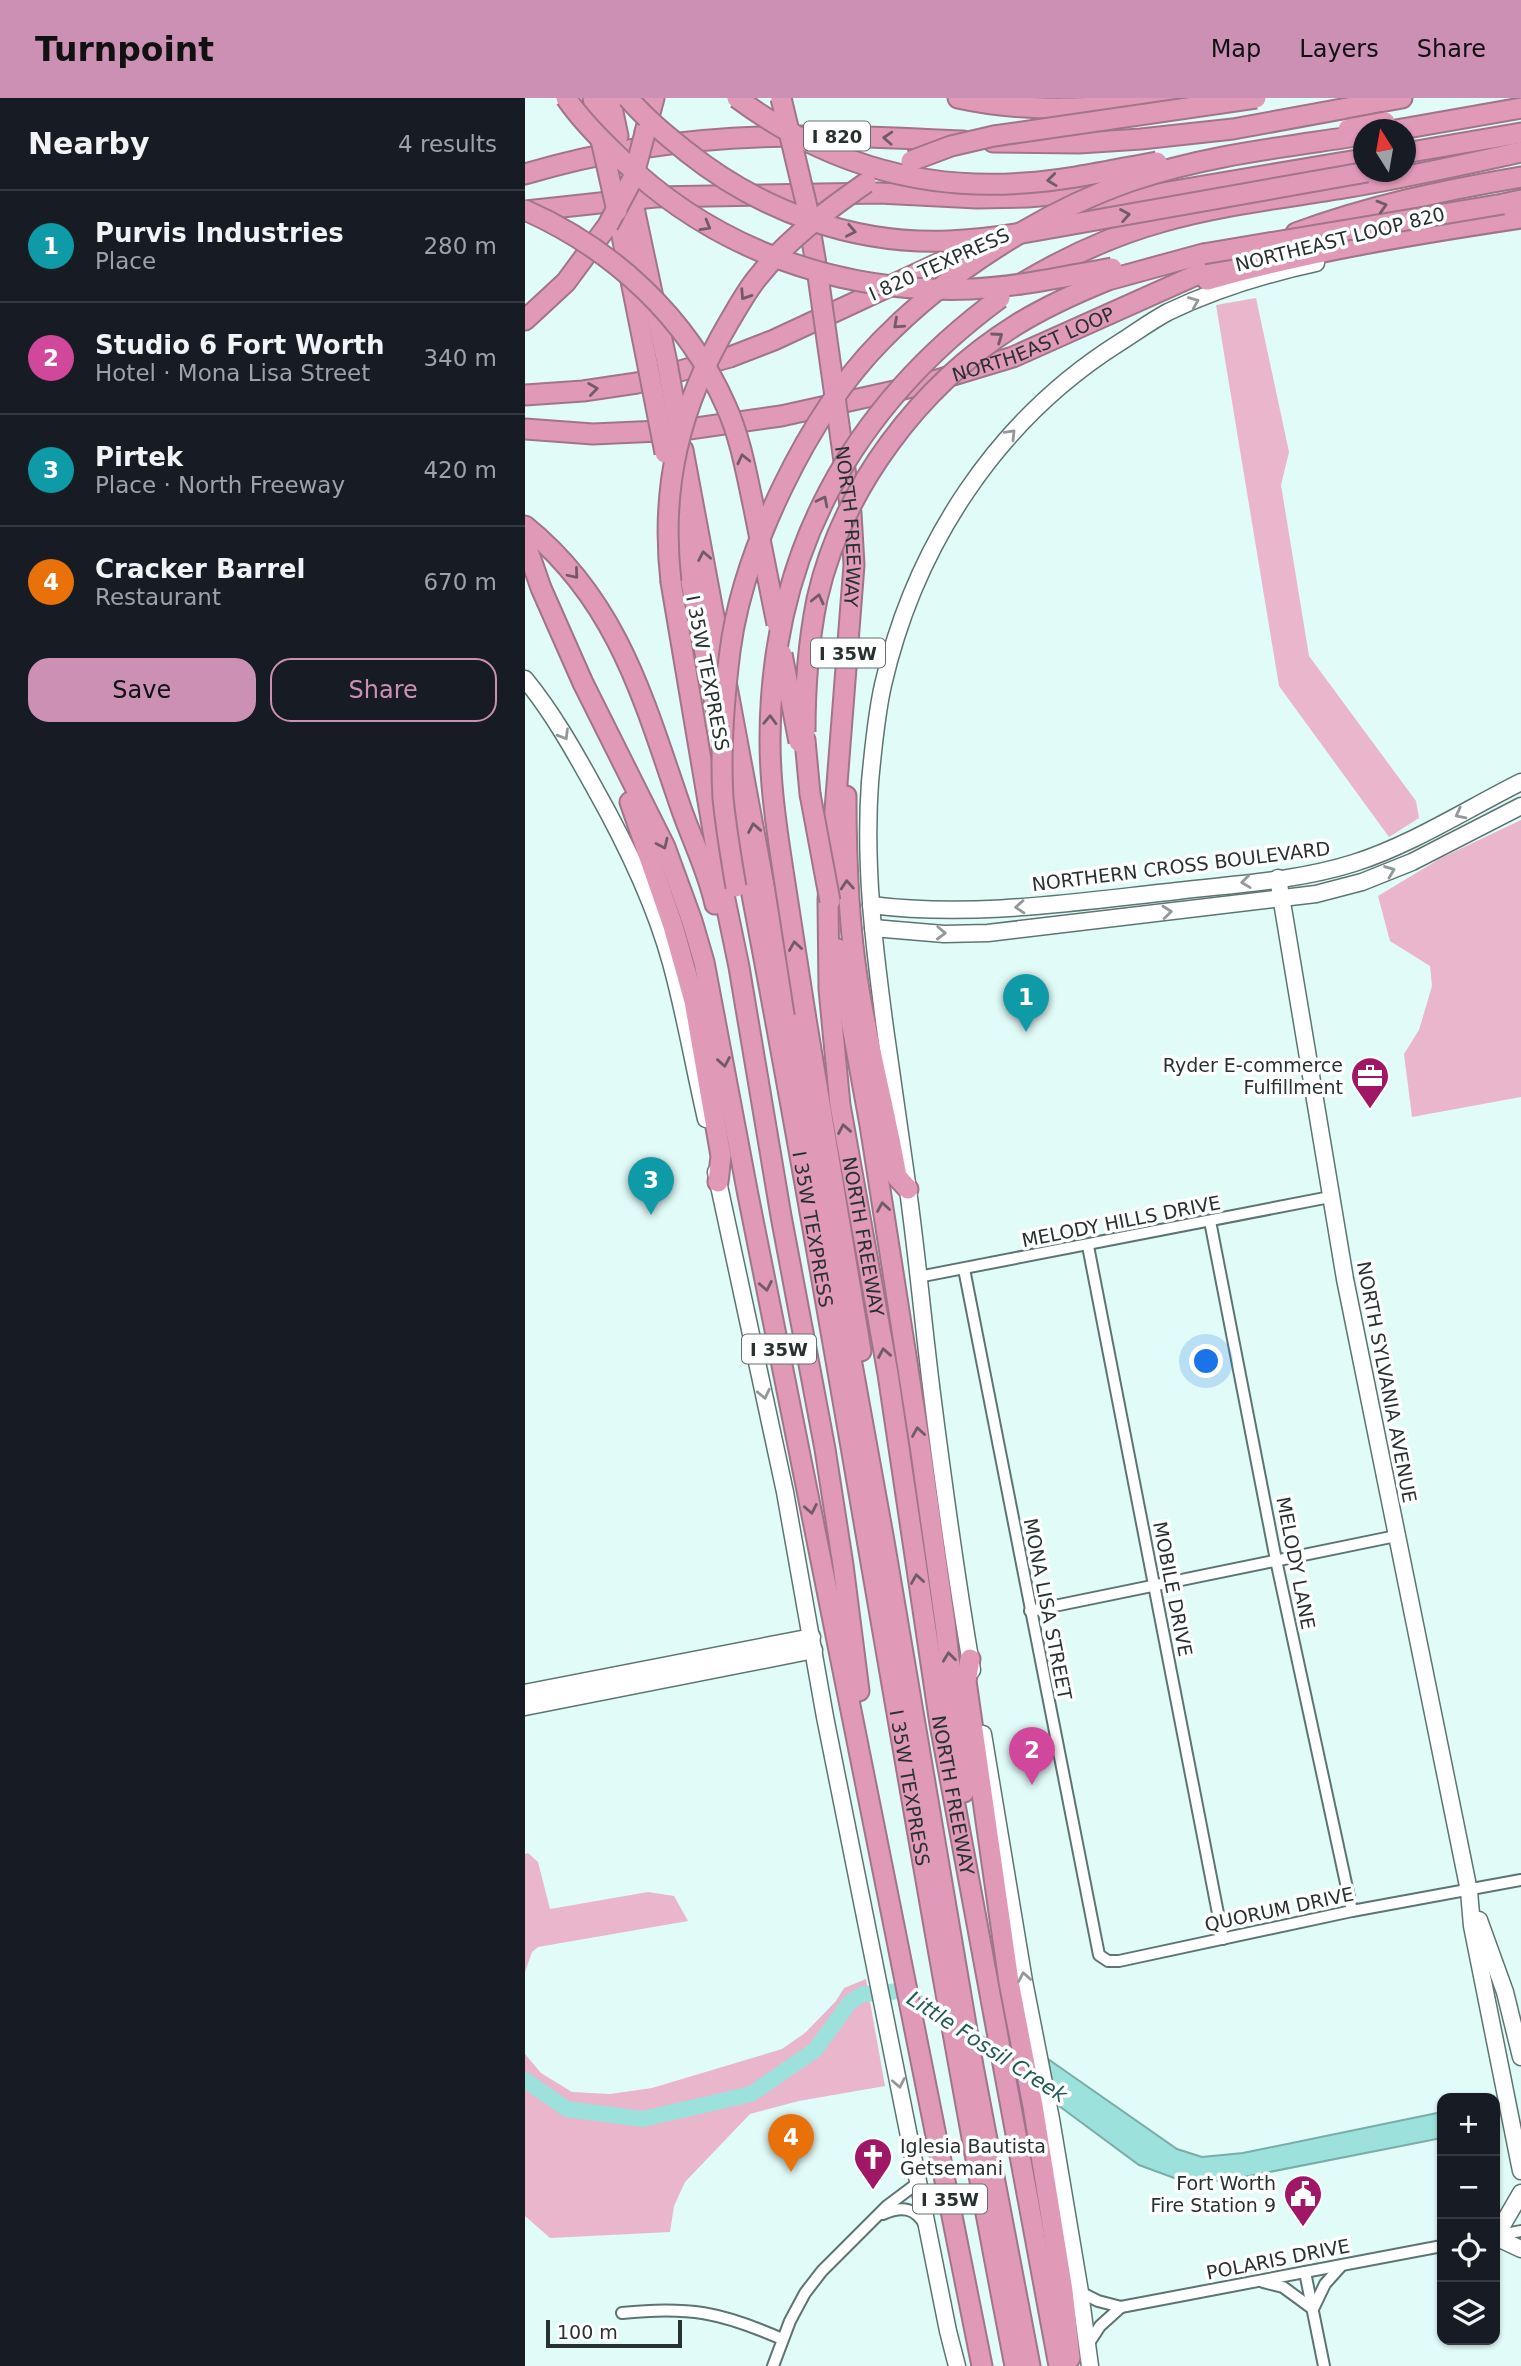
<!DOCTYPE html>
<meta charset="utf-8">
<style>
:root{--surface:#171b24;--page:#20242c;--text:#f1f3f6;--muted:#9ea1a6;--line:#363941;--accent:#cc90b5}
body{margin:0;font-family:"DejaVu Sans",sans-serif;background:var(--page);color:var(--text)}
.controls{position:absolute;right:21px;bottom:21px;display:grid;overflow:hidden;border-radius:14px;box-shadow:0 2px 5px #0004}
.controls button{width:63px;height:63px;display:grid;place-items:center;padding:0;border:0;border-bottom:2px solid var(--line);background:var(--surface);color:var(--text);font:35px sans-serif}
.compass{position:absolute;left:828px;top:21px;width:63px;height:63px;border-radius:50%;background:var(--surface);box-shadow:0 2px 5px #0004;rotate:349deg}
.scale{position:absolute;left:21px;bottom:18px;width:136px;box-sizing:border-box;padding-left:7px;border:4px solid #273130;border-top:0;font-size:19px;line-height:24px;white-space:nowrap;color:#273130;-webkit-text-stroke:5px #fff;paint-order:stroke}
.you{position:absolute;left:682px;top:1264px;width:24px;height:24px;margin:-18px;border:5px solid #fff;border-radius:50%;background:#1a73e8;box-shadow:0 0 0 10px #1a73e833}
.badge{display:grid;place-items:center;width:46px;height:46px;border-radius:50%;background:var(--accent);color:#fff;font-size:23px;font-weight:700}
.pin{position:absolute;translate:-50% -58px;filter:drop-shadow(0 2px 4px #0008)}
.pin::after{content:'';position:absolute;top:37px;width:24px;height:21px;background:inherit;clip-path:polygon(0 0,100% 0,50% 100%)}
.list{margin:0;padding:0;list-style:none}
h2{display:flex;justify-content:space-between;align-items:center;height:91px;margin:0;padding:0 28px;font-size:30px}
h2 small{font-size:23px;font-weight:400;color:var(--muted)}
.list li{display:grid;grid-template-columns:46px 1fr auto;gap:21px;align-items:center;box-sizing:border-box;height:112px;padding:0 28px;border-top:2px solid var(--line)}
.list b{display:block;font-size:26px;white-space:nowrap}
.list p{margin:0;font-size:23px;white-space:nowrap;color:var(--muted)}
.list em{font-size:23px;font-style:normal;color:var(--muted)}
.actions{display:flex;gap:14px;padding:21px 28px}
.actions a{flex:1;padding:16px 0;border:2px solid var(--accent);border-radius:21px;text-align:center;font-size:24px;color:var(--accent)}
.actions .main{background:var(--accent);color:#111}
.icon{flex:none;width:38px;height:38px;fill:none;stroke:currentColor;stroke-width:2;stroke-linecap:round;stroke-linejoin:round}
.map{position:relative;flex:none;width:996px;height:2268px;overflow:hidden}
header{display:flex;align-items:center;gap:42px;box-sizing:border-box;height:98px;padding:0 35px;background:var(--accent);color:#111}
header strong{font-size:33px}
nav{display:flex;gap:38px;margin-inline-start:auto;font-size:24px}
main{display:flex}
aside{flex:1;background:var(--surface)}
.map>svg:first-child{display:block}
</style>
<header>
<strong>Turnpoint</strong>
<nav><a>Map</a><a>Layers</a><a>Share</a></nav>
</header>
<main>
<aside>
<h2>Nearby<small>4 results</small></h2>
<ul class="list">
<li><span class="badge" style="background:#0f9aa8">1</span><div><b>Purvis Industries</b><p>Place</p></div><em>280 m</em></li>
<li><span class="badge" style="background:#d1479c">2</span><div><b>Studio 6 Fort Worth</b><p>Hotel · Mona Lisa Street</p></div><em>340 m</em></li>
<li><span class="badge" style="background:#0f9aa8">3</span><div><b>Pirtek</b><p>Place · North Freeway</p></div><em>420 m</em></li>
<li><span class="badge" style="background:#e8710a">4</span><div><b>Cracker Barrel</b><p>Restaurant</p></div><em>670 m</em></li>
</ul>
<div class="actions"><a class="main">Save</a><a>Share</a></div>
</aside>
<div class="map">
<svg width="996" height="2268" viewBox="0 0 996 2268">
<rect width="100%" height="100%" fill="#e1fbf8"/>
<g fill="#eab6cb">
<polygon points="731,200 764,354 756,387 784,558 891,703 894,720 864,739 754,588 691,207"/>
<polygon points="996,722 996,999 887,1019 879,956 894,932 907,888 905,868 865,843 853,798 916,760"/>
<polygon points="3,1755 13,1764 25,1811 123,1794 149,1798 163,1823 13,1849 7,1854 0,1874 0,1756"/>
<polygon points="341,1881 360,1988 274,2003 225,2016 160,2084 149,2108 145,2134 25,2140 0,2118 0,1956 16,1975 47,1994 85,1996 127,1990 257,1951 280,1935 311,1903 319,1890"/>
</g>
<polygon fill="#9de1dc" stroke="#7aaca8" stroke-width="2" points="523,1961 652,2051 677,2059 718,2055 917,2014 917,2040 719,2079 683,2084 652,2081 614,2067 530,2005"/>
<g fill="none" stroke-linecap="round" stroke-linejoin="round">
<polyline stroke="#9de1dc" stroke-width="16" points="0,1982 42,2011 118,2021 226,1996 290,1952 325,1904 338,1896 375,1893 507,1978"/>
<defs>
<g id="street">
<polyline points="685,1123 751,1462 827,1813"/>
<polyline points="563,1148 698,1841"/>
<polyline points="439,1171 574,1857 583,1863 594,1863 827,1813 996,1782"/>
<polyline points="393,1179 805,1099"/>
<polyline points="505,1513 871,1438"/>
<path d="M358,2116C376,2108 390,2109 400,2127"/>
<polyline points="970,2138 996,2133"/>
<polyline points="780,2174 799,2268"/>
<polyline points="738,2184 758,2189 788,2211 800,2186 817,2167"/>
<polyline points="555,2194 573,2203 596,2209 917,2148"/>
<path d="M97,2215C163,2208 196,2214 257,2241"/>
<polyline points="562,2248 575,2228 596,2209"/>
<polyline points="248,2268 265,2223 280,2195 297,2173 362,2108 394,2084"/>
</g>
<g id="secondary">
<path d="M0,581C27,614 48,651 69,689C100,744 129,803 146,865C160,916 169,969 181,1021"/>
<polyline points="753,780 820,1181 944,1793 947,1828 996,2073"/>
<path d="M346,807C448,820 550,804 652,793C711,786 772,783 829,765C886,747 942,711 996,684"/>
<polyline points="348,830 419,836 463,835 791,796 837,784 887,764 996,708"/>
<polyline points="191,1074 260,1394 300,1619 423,2233 432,2268"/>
<path d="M447,1572C431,1478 418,1383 406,1288C398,1223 392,1157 383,1092C375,1038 368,984 360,930C349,848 339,767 345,684C348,653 351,618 358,587C390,447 472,322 594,245C610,235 626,223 643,214C689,192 740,176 791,165"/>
<polyline points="0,1595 287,1539"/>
<polyline points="0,1609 289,1552"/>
<polyline points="458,1636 499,1883 526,2021 555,2194 565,2268"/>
<polyline points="954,1822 980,1894 996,1959"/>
<polyline points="970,2134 978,2126 996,2095"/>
<polyline points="970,2141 979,2143 996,2151"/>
</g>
<g id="highway">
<polyline points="68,0 76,41"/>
<polyline points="85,0 93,38"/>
<path d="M433,0C509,17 582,9 659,2"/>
<polyline points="871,32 996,10"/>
<polyline points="120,34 129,0"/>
<polyline points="468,44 554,45 616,41 708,31 877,0"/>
<polyline points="880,55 996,35"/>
<path d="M0,76C89,49 186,38 279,38C332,37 385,41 438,43"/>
<polyline points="978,106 996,102"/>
<polyline points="109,110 142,265"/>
<polyline points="0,113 130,99 354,95 452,100 502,99 575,93"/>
<polyline points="92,113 123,268"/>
<polyline points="282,113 293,178"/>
<polyline points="544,115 602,101 838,61"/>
<path d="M771,135C844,108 919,92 996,79"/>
<polyline points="583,182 678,156"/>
<path d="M682,182C785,153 890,136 996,120"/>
<path d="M496,186C541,159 586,138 636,124C695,107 758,100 819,90C878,80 937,67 996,54"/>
<polyline points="0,222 41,184 83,127"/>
<polyline points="0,297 58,293 112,285 205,259 249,242 466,141"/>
<path id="s1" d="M314,327L326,415L329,467L303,802L304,891L315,1007L363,1276L415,1626L534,2268"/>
<path id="s2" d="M0,331L68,336L157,332L256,318L392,288L488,259L727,152"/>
<polyline points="158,352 289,1056 359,1443 448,1968 505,2268"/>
<polyline points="149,397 195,632"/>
<path d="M0,428C93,503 119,603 156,710C167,742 183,773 190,806"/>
<polyline points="0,444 16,490 58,585 140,749 167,823 179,864 223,1097 457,2268"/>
<polyline points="146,484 198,792 214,869 256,1118 300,1351 318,1467 334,1593"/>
<polyline points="280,642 285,696"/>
<path id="s3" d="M203,672C307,1202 387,1737 490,2268"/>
<path d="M321,698C321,761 323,823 333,885C343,950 361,1014 372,1079L383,1091"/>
<polyline points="105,704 148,828 169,903 196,1058 193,1084"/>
<polyline points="313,851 345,1027 396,1354 420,1525 439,1694"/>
<polyline points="280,915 336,1253"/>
<polyline points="445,1561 441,1583 484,1884 508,2008 538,2193 545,2260"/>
</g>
</defs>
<use href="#street" stroke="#5e7472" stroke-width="14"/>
<use href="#secondary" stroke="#5e7472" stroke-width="19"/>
<use href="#highway" stroke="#a07588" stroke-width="23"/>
<use href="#street" stroke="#fff" stroke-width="10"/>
<use href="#secondary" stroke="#fff" stroke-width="16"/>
<use href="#highway" stroke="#e199b8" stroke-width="19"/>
<defs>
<g id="highway-bridge">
<path d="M41,0C56,22 75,41 94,59C188,151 314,196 446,191C493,189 541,178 587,170"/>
<path d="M103,0C121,21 141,37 162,54C236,113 329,147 424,143C453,142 481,138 509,133L842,74"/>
<path d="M212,0C298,64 392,93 499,85C544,82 588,72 632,64"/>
<polyline points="256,0 282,109"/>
<polyline points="823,31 860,24"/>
<polyline points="76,42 92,113"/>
<polyline points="386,63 426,48 469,38 731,0"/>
<path d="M0,112C88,151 162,219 201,308C215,339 221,373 228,406C236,446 244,486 252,526"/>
<polyline points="83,127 108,80 120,35"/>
<polyline points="678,156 978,106"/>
<polyline points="293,178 314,327"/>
<polyline points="142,265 154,331"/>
<polyline points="123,268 140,355"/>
<path d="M146,484C135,388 155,307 204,224C213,209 222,192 233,179C263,141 302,112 341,85"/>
<polyline points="257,556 274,644"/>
<path d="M280,634C280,589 283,546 292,501C317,390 395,287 491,227C520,209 551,195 583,182"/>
<polyline points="285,696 305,803"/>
<path d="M211,789C206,760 201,730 198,700C195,652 199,601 205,553C218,452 284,316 356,243C422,175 517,114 606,83C681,57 761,49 838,37"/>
<path d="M280,915C273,870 266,825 259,779C252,734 245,688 245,642C245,456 327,309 475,200"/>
</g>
</defs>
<use href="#highway-bridge" stroke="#a07588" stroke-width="23" stroke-linecap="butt"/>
<use href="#highway-bridge" stroke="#e199b8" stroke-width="19"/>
</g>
<defs><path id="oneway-chevron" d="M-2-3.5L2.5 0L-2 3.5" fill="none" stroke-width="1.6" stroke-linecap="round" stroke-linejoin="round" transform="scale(1.75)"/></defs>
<g stroke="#715b66">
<use href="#oneway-chevron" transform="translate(363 40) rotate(-177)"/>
<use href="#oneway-chevron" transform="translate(527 82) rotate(173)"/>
<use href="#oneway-chevron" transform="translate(857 108) rotate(-16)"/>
<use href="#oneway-chevron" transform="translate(600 117) rotate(-10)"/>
<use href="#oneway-chevron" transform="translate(181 128) rotate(30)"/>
<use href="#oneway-chevron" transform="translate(326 133) rotate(11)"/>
<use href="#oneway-chevron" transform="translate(220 197) rotate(123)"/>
<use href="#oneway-chevron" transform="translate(373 226) rotate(138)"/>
<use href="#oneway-chevron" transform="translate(473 239) rotate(-35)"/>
<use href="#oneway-chevron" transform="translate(68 291) rotate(-8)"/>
<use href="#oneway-chevron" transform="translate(218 361) rotate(-103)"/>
<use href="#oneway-chevron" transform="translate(298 403) rotate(-63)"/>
<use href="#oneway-chevron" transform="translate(179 458) rotate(-101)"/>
<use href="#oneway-chevron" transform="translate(49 476) rotate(50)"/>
<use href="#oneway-chevron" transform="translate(293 501) rotate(-77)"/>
<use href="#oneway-chevron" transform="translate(245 622) rotate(-88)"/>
<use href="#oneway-chevron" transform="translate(229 730) rotate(-100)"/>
<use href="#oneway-chevron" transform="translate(138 746) rotate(65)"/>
<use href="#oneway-chevron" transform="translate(322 787) rotate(-94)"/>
<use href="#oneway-chevron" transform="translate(270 848) rotate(-99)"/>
<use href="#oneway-chevron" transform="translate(199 964) rotate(80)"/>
<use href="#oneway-chevron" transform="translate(319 1031) rotate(-100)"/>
<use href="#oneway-chevron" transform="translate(358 1109) rotate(-99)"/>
<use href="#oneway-chevron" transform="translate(241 1188) rotate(79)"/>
<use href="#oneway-chevron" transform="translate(359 1255) rotate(-100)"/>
<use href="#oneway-chevron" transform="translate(393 1334) rotate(-99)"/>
<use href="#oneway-chevron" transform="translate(286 1411) rotate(79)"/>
<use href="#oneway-chevron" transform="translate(392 1481) rotate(-99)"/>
<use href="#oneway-chevron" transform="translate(424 1559) rotate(-97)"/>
</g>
<g stroke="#939898">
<use href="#oneway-chevron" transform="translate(669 204) rotate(-22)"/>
<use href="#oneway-chevron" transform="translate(486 336) rotate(-46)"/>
<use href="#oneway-chevron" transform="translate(39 637) rotate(59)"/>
<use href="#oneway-chevron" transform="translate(935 716) rotate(153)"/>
<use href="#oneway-chevron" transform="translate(865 773) rotate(-21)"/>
<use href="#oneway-chevron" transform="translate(721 784) rotate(173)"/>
<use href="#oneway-chevron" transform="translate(495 809) rotate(176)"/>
<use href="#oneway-chevron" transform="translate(642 814) rotate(-6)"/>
<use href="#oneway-chevron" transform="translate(416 835) rotate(2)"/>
<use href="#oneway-chevron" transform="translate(239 1296) rotate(78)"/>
<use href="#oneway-chevron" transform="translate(499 1879) rotate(-100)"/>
<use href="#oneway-chevron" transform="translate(374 1985) rotate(79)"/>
</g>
<defs>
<symbol id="office-pin" viewBox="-11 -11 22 30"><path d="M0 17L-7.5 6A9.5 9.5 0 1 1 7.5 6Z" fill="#9f1765" stroke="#fff"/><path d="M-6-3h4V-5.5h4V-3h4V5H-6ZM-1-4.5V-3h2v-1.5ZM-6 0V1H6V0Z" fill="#fff"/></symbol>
<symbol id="church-pin" viewBox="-11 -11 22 30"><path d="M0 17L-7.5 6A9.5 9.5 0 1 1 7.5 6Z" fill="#9f1765" stroke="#fff"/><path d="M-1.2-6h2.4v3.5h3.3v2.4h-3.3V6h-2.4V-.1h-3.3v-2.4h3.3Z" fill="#fff"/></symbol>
<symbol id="civic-pin" viewBox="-11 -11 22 30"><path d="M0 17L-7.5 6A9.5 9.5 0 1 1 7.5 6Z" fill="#9f1765" stroke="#fff"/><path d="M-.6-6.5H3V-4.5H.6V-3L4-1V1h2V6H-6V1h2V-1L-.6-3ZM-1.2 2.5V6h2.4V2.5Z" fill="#fff"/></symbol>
</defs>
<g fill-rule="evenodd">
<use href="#office-pin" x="823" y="956" width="44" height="60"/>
<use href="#church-pin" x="326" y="2037" width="44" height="60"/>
<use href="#civic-pin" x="756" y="2074" width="44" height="60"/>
</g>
<g text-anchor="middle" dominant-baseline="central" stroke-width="7" stroke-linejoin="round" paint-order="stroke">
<g fill="#fff" stroke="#686f6e" stroke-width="2">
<rect x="279" y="23.5" width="66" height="29" rx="5"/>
<rect x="286" y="540.5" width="74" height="29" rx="5"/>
<rect x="217" y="1236.5" width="74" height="29" rx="5"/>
<rect x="388" y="2086.5" width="74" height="29" rx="5"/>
</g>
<g font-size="18" font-weight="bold" fill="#273130">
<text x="312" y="38">I 820</text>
<text x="323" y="555">I 35W</text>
<text x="254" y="1251">I 35W</text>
<text x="425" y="2101">I 35W</text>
</g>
<g font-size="19" fill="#273130" stroke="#fff">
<text transform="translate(815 141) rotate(-14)">NORTHEAST LOOP 820</text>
<text transform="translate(414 166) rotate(-24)">I 820 TEXPRESS</text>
<text stroke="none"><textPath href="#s2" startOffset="520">NORTHEAST LOOP</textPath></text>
<text stroke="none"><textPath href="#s1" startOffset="102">NORTH FREEWAY</textPath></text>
<text transform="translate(183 575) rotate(79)">I 35W TEXPRESS</text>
<text transform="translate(656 768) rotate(-7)">NORTHERN CROSS BOULEVARD</text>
<text transform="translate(596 1123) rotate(-11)">MELODY HILLS DRIVE</text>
<text stroke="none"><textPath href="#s3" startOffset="467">I 35W TEXPRESS</textPath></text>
<text stroke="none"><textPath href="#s1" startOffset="816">NORTH FREEWAY</textPath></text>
<text transform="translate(862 1284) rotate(79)">NORTH SYLVANIA AVENUE</text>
<text transform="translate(771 1465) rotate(79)">MELODY LANE</text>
<text transform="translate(648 1491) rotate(79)">MOBILE DRIVE</text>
<text transform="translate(523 1511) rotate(79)">MONA LISA STREET</text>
<text stroke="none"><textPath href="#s3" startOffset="1034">I 35W TEXPRESS</textPath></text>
<text stroke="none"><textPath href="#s1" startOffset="1382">NORTH FREEWAY</textPath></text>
<text transform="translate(754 1811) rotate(-12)">QUORUM DRIVE</text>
<text transform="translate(753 2161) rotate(-11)">POLARIS DRIVE</text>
</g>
<g font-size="19" fill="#273130" stroke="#fff" text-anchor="end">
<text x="818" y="967">Ryder E-commerce<tspan x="818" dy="22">Fulfillment</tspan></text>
<text x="375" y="2048" text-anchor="start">Iglesia Bautista<tspan x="375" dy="22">Getsemani</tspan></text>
<text x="751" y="2085">Fort Worth<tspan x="751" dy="22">Fire Station 9</tspan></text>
</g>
<g font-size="21" font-style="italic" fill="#215a56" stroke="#fff">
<text transform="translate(462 1949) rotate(33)">Little Fossil Creek</text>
</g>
</g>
</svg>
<div class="controls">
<button>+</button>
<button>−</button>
<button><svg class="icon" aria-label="locate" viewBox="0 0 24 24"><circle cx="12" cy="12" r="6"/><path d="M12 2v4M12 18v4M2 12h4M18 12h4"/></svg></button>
<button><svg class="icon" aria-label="layers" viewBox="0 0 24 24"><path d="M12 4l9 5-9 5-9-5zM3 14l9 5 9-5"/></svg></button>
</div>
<svg class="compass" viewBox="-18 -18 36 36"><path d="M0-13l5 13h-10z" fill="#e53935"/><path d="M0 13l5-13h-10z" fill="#9ea1a6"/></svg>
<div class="scale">100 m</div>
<div class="you"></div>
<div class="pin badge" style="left:501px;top:934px;background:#0f9aa8">1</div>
<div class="pin badge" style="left:507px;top:1687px;background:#d1479c">2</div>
<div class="pin badge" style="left:126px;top:1117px;background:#0f9aa8">3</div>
<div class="pin badge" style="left:266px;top:2074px;background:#e8710a">4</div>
</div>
</main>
